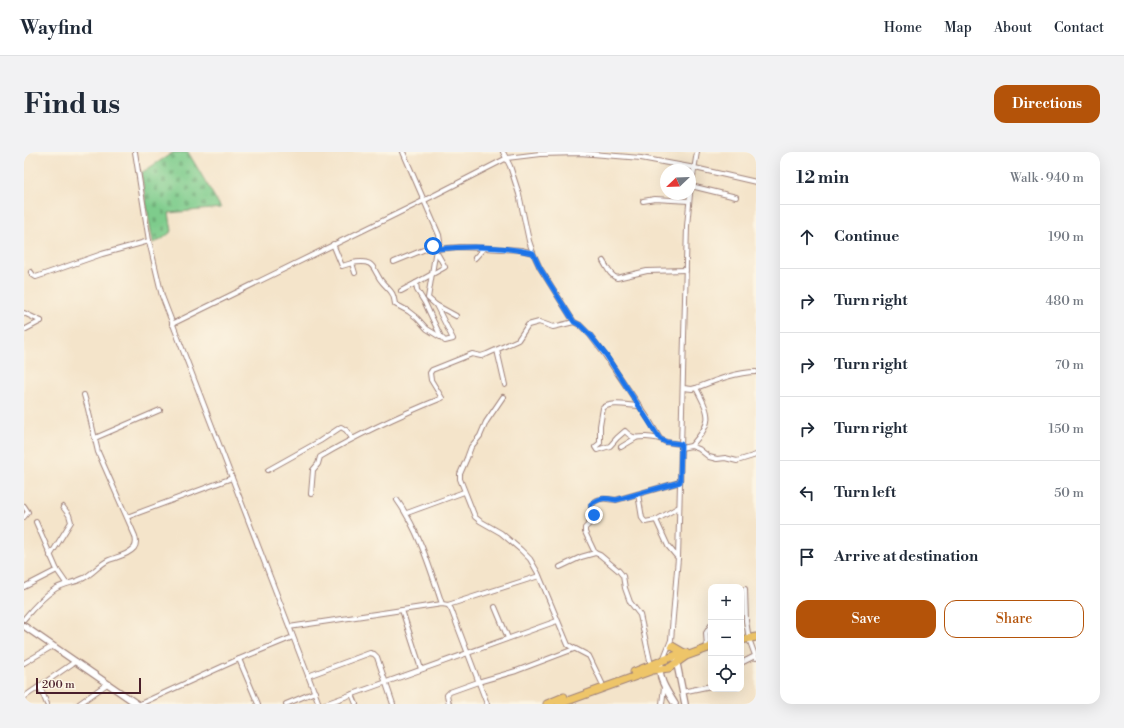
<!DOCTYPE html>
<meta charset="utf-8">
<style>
:root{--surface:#fff;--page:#f2f2f3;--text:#1f2937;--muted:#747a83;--line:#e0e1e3;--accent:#b45309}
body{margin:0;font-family:"Libre Bodoni",serif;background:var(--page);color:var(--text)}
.controls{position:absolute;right:12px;bottom:12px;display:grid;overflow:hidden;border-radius:8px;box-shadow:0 4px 16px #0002}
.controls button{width:36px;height:36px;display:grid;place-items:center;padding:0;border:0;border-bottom:1px solid var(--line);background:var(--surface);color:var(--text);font:20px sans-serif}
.compass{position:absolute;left:636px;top:12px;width:36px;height:36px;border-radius:50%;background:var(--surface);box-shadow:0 4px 16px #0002;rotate:247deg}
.scale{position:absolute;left:12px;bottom:10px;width:105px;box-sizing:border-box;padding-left:4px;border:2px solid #4a1f2b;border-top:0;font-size:11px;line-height:14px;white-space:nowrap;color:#4a1f2b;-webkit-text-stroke:3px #fcf5e5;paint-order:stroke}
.stop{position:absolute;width:12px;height:12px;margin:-9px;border:3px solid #1a73e8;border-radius:50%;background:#fff}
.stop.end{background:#1a73e8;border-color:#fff;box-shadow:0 1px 4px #0008}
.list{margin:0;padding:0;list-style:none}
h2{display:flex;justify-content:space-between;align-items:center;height:52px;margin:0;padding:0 16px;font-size:17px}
h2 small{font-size:13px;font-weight:400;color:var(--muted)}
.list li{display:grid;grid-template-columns:26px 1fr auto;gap:12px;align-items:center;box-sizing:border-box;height:64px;padding:0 16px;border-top:1px solid var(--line)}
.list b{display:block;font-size:15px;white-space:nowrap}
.list em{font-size:13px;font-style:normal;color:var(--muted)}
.actions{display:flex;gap:8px;padding:12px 16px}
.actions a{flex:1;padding:9px 0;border:1px solid var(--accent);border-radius:12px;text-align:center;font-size:14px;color:var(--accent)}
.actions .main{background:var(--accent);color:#fff}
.icon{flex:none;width:22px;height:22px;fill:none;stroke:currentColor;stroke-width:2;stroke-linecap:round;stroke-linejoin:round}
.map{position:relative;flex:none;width:732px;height:552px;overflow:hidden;border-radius:12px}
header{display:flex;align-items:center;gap:24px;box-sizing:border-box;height:56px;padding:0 20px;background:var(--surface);border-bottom:1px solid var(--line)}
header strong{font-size:19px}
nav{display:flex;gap:22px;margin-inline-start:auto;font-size:14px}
.intro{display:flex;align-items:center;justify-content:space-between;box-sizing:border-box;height:96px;padding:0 24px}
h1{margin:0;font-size:28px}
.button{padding:10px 18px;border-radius:12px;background:var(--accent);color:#fff;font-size:14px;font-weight:700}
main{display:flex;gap:24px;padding:0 24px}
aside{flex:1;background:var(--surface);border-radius:12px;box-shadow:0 4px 16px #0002}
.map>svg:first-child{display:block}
</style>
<header>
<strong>Wayfind</strong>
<nav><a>Home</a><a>Map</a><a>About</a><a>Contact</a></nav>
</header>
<div class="intro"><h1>Find us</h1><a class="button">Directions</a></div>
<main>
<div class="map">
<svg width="732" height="552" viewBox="0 0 732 552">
<defs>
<pattern id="cemetery-stones" width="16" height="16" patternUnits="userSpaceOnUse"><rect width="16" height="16" fill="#7ecc8c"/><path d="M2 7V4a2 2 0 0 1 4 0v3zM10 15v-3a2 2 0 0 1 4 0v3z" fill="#6eaf79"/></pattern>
</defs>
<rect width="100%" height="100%" fill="#fcf5e5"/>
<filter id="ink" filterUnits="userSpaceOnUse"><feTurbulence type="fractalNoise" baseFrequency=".025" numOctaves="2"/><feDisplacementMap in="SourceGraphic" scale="8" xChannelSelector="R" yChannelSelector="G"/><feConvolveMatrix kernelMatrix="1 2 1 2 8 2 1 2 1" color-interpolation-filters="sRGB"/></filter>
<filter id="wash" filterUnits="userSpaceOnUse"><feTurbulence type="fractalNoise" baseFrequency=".012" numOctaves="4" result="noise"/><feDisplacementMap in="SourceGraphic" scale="16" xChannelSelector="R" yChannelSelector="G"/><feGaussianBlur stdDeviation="0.9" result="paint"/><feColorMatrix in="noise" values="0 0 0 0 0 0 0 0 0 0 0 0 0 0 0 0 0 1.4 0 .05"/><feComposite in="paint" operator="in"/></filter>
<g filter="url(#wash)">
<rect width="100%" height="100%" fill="#f4e4ca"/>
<polygon fill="url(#cemetery-stones)" stroke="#64765c" points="150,0 164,0 197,56 145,61 148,79 137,88 129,91 117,21"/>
</g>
<g filter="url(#ink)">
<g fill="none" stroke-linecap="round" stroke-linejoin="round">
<defs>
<g id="minor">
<polyline points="111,0 125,89 138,144 295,552"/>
<polyline points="379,0 415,83 416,90 412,97"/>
<polyline points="479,0 486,14 495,42 505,89 509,101 516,116 550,170 556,173 566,183 581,203 625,268 636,287 642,290 657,292"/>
<polyline points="667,34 712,45"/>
<polyline points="666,42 673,0"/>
<polyline points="619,49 631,47 665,49"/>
<polyline points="309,92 318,114 328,111 331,121"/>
<polyline points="451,106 460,96 497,98 509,101"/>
<path d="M579,109C583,115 586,124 593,126L623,119L662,118"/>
<polyline points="370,110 409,94 421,115 392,131"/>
<path d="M328,111C353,106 348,119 359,131C367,140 369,139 371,152L384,159L393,166L403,177L416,185"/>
<polyline points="7,120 9,123 12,125 78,102 125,89"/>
<polyline points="377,139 392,131 393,138 401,151 417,185 421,189 429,187 412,153 404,146 412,97 436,95 460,96"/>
<polyline points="412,153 432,164"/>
<polyline points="0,161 17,169"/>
<polyline points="148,172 401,48 483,6 516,2 556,1 617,6 671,16 732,30"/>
<polyline points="0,178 17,169"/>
<polyline points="473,198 481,233"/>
<path d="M659,236L668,237L672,236C690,229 712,220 732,220"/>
<polyline points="479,245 462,270 456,284 447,295 443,306 436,322 436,327 451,365 456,369 477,381 497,398 506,407 514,421 544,493 565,504 578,531"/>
<path d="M616,254C605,254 588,249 579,256L576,274V291L571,295L573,298L586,294L593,286L601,279C610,288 611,285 622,285C626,285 631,286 636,287"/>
<polyline points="71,286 136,258"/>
<path d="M667,294C689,270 687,264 672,236"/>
<polyline points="597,295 612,286"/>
<polyline points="657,296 667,294 675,297 685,305 693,307 701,306 713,309 732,303"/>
<polyline points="244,318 296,289 317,275 322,278 328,286"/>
<path d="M287,342L289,318L294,312L296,305C335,282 376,263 418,246L407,228L406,221L408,218L448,202L457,204L463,202L494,188L504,173L515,170L529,175L550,170"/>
<polyline points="614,342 618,366 621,370 632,368 655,355"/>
<path d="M373,348C395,379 406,416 418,452"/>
<polyline points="0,354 4,360 0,365"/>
<polyline points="383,361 440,340"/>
<polyline points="103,365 208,326"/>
<polyline points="632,368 644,394 654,406"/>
<polyline points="12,370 33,418 42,431"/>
<path d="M571,401L561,380V376L570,367V363L567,354C573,344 582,347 592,348L656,330"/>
<polyline points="26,404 47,370 45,363 39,355"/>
<polyline points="536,415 557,405 571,401 576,403 595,419 599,424 601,436 606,450 616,463 627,513"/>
<polyline points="0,435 33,418"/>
<polyline points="721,437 722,469 725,487 732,506"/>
<polyline points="424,453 427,457 463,552"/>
<polyline points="471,455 484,486"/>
<polyline points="378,458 397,517"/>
<path d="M0,467C9,456 19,445 31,437C41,431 50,431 60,426C69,421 76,412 85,408C93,405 104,403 110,396C113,392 112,388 111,384L74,300L64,257L60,243"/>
<polyline points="265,475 418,452 424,453 515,424"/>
<polyline points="683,496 682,481 687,473"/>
<polyline points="215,507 234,552"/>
<polyline points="639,508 647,488 654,406 663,74 666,42"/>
<polyline points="0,511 29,494"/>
<polyline points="717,511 731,504"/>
<polyline points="284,524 346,501 350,502 353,505 369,552"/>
<polyline points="16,535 23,552"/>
<polyline points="658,540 687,534"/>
<polyline points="328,542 332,552"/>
<polyline points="0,545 52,509"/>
<polyline points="55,552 83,532"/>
<polyline points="116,552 215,507 269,485"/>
<polyline points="262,552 291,540"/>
<polyline points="301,552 533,469"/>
<polyline points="425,552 423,543 426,540 454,530 492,519 550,497"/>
<polyline points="638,552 640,535"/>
</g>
<g id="tertiary">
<polyline points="0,474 113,552"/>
<polyline points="652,507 661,552"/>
<path d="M637,514C633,526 645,542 651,552"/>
</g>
<g id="trunk">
<polyline points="717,488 732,485"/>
<polyline points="648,494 660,501"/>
<polyline points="610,520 650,504 662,501"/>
<polyline points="523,552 540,545"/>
<polyline points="535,552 618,522 629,518 645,516 662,504 687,495"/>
</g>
</defs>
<use href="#minor" stroke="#9f827a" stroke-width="6"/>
<use href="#tertiary" stroke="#9f827a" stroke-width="8"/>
<use href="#trunk" stroke="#9f827a" stroke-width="9"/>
<use href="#minor" stroke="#fff" stroke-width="4"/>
<use href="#tertiary" stroke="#fff" stroke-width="5.5"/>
<use href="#trunk" stroke="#eec569" stroke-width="7"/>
</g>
</g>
<g fill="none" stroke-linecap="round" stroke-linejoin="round" filter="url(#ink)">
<path stroke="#1a73e8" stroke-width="5" d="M409,94L412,97C443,94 478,94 509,101L516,116L550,170L556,173L566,183L582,203L620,262L636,287L642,290L657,292L656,330L592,348C581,346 577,345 567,352V357L570,363"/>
</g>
</svg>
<div class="controls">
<button>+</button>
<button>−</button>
<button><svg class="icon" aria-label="locate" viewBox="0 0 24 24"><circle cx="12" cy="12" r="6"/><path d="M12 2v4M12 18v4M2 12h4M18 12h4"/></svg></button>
</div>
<svg class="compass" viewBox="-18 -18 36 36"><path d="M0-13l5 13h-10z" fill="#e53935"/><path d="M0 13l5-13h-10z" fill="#747a83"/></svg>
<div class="scale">200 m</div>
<div class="stop" style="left:409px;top:94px"></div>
<div class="stop end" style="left:570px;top:363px"></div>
</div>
<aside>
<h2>12 min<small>Walk · 940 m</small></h2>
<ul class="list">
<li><svg class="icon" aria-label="ahead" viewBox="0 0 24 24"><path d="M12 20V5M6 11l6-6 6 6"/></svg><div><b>Continue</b></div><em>190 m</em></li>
<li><svg class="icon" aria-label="right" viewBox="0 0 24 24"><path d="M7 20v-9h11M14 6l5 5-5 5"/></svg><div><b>Turn right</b></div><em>480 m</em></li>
<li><svg class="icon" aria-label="right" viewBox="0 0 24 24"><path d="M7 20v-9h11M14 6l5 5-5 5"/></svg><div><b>Turn right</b></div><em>70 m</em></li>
<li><svg class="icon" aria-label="right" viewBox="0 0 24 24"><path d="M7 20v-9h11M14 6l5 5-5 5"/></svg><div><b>Turn right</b></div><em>150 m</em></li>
<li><svg class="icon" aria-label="left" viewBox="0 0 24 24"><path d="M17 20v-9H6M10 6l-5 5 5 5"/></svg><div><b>Turn left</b></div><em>50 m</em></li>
<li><svg class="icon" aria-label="arrive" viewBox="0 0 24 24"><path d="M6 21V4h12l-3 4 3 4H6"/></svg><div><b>Arrive at destination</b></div></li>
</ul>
<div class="actions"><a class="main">Save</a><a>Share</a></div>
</aside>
</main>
